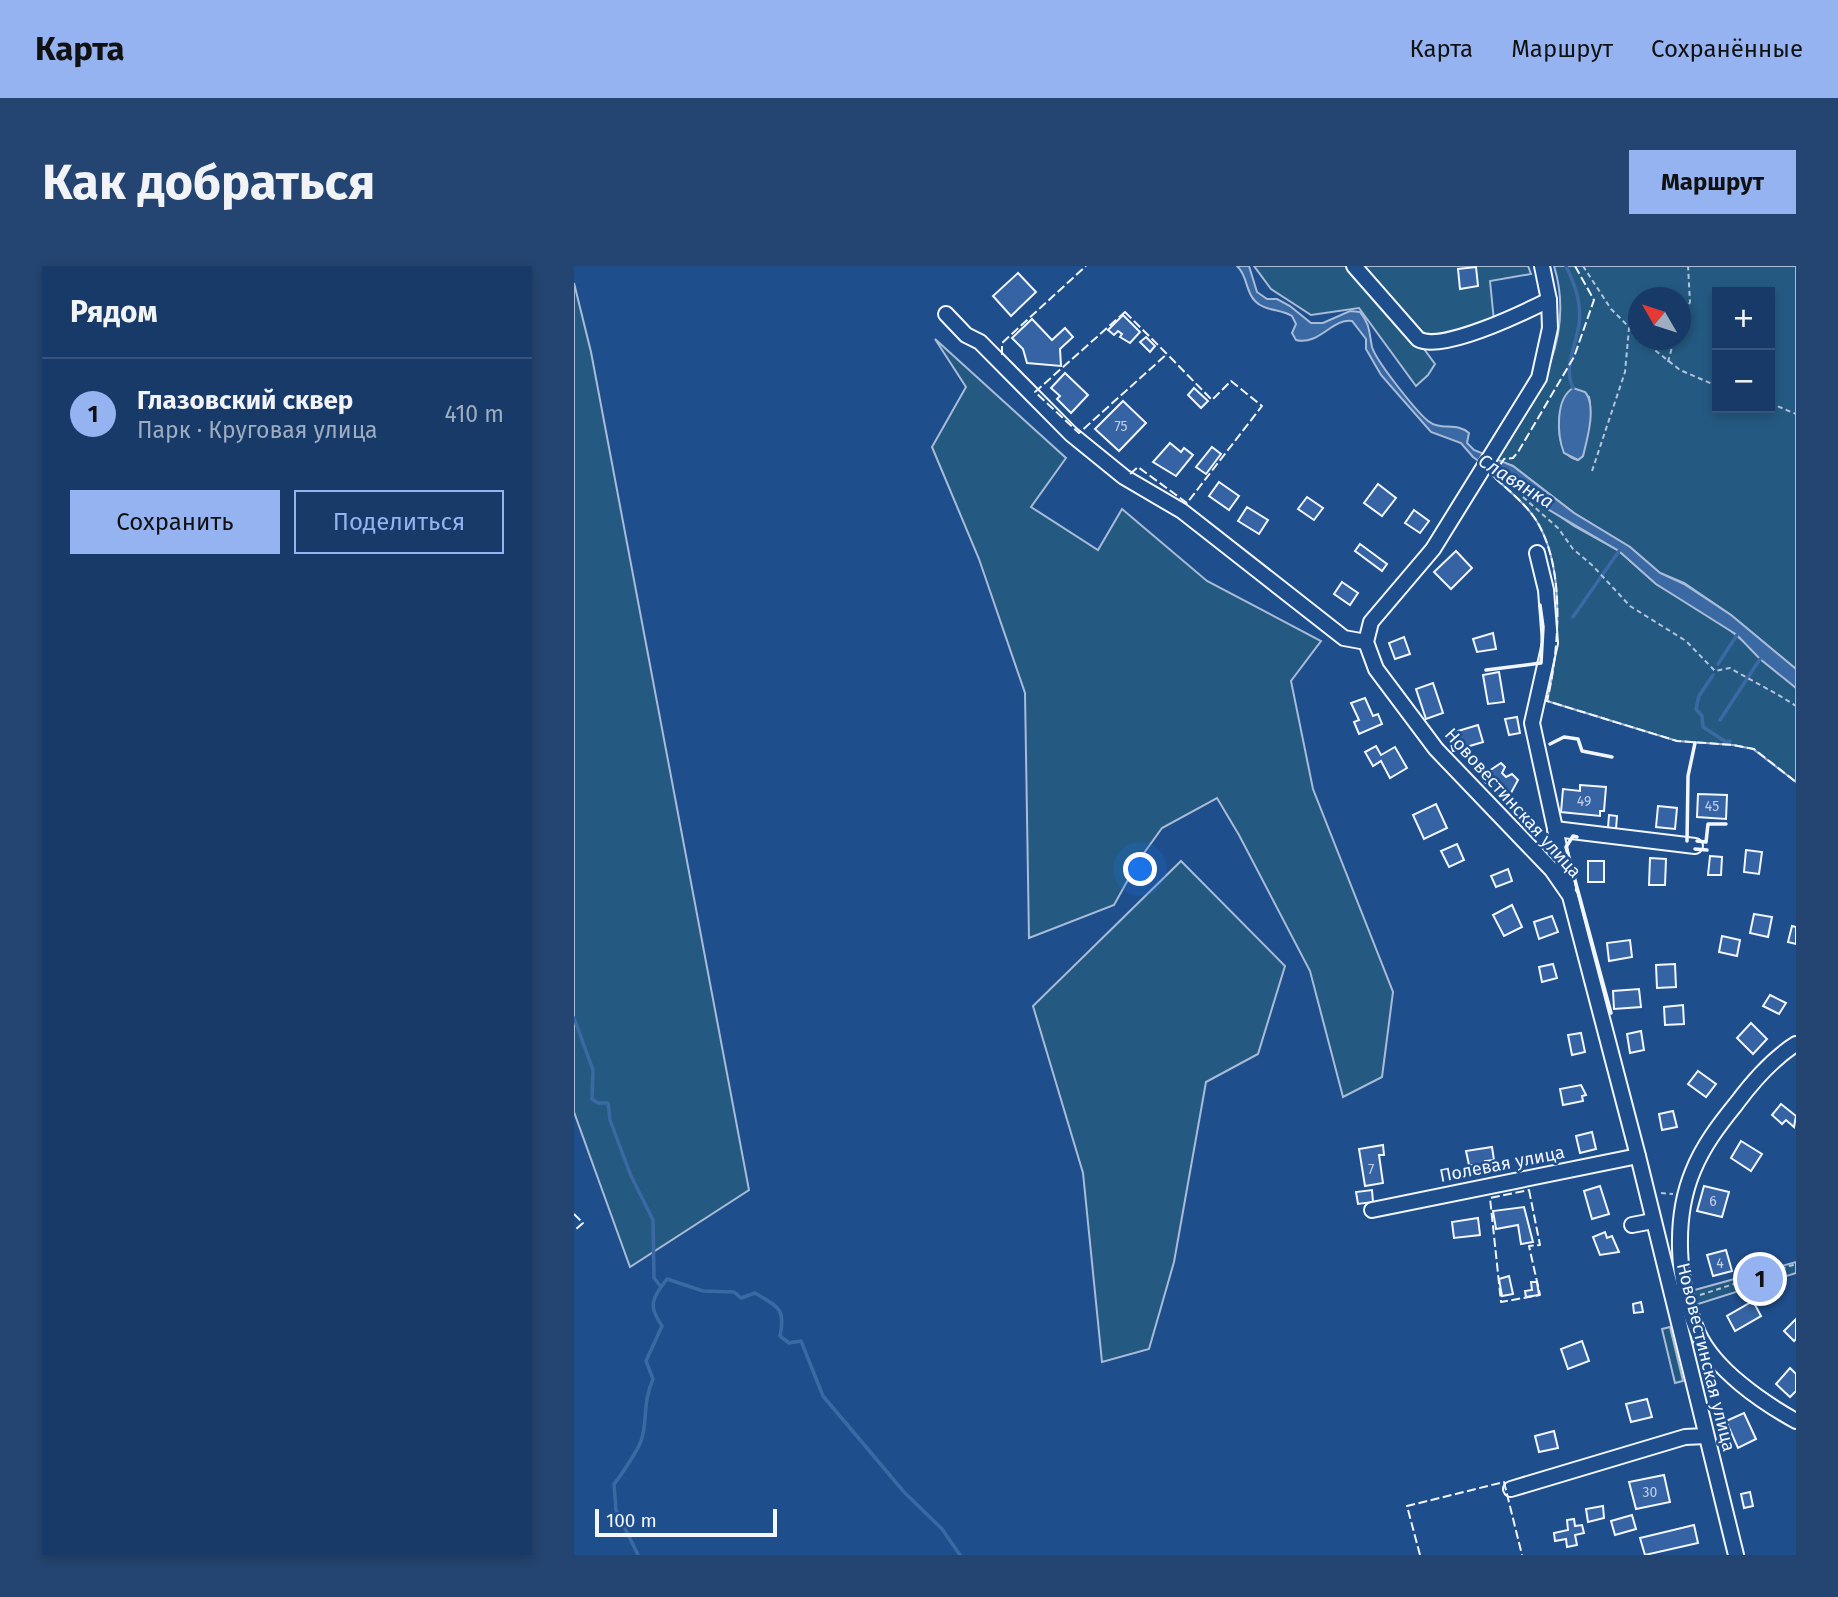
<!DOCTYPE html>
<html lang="ru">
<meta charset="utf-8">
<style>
:root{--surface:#173a69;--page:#244571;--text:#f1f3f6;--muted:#9eadc0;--line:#36547d;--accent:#95b2f1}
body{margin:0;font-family:"Fira Sans",sans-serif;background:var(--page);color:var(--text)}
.controls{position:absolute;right:21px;top:21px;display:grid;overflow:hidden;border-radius:0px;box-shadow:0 4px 10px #0003}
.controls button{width:63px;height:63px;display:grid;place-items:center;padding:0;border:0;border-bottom:2px solid var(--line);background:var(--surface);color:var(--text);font:35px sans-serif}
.compass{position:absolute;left:1054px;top:21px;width:63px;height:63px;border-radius:50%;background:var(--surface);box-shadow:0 4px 10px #0003;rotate:309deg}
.scale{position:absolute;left:21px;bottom:18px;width:182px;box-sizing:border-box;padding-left:7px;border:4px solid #f2f6ff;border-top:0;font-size:19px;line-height:24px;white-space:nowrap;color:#f2f6ff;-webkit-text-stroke:5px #1f4e8c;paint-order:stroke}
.you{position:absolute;left:567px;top:604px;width:24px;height:24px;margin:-18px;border:5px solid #fff;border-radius:50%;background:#1a73e8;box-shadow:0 0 0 10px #1a73e833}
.badge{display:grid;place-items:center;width:46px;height:46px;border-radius:50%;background:var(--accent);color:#111;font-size:23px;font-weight:700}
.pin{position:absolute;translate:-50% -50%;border:4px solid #fff;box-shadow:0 2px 7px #0006}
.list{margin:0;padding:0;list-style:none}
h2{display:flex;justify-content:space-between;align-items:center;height:91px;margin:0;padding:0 28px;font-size:30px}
h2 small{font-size:23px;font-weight:400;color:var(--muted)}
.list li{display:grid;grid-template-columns:46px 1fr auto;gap:21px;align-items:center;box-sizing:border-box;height:112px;padding:0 28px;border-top:2px solid var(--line)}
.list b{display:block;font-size:26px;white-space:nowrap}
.list p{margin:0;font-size:23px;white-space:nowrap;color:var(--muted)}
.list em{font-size:23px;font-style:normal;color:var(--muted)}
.actions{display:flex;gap:14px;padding:21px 28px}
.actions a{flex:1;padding:16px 0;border:2px solid var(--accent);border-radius:0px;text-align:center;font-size:24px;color:var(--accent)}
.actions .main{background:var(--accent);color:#111}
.map{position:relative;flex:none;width:1222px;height:1289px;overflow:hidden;border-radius:0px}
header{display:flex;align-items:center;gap:42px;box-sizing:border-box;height:98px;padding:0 35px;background:var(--accent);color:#111}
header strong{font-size:33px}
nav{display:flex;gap:38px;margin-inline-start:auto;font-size:24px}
.intro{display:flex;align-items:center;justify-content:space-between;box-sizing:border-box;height:168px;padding:0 42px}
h1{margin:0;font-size:49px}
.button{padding:18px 32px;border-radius:0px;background:var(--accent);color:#111;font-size:24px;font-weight:700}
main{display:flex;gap:42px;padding:0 42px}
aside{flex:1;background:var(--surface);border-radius:0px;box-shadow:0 4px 10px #0003}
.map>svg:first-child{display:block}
</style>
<header>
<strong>Карта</strong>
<nav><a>Карта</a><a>Маршрут</a><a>Сохранённые</a></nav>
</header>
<div class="intro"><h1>Как добраться</h1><a class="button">Маршрут</a></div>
<main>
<aside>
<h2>Рядом<small></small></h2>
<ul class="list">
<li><span class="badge">1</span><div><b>Глазовский сквер</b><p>Парк · Круговая улица</p></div><em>410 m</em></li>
</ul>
<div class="actions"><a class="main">Сохранить</a><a>Поделиться</a></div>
</aside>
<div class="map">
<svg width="1222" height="1289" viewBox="0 0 1222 1289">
<rect width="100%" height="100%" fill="#1f4e8c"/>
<g fill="#245a82" stroke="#a8bbd7" stroke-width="2" fill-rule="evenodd">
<polygon points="680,0 954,0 957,8 916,15 920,55 845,76 861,98 854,109 842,120 785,42 737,49 697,23"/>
<path d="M980,0H1222V403L1157,349L1110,317L1086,307L1056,281L1000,247L939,200L922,194C960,134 1003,75 980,0ZM1143,26H1196V142H1143ZM1064,32H1106V74H1064ZM999,122L1015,131L1016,136L1009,190L1004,194C984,190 984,163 986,147C987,140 995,129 999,122Z"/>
<polygon points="0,17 17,86 175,924 56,1001 0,846"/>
<polygon points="361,73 492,192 457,241 524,284 548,243 633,315 747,375 717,415 739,523 819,726 808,811 769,831 736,705 665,569 643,532 588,562 565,594 540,639 455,672 451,427 405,293 358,181 392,121"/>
<path d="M921,206L1000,260L1045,285L1082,318L1150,359L1214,413L1222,422V516L1179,483L1159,479L1103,475L973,435C985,385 991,308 966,261C956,241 935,225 919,210Z"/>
<polygon points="607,595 711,700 684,788 632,816 600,996 575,1083 528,1096 509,907 459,740"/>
<polygon points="1222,996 1222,1007 1121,1039 1117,1025"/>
<polygon points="1096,1061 1109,1115 1101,1117 1088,1063"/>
</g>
<g fill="#3b69a3" stroke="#a8bbd7" stroke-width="2">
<path d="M663,0H675L683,26L693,33H703L716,40L737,57H749L776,45L786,46C796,58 795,66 798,81C802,95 842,145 854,155C866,165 883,156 895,167L893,177L900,184L939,200L1000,247L1056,281L1086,307L1110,318L1157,349L1222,403V422L1186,393L1163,369L1082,318L1045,285L970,241L899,191L887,177L857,166L807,109L792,83V73L778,55C758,52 745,80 722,74L718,67L722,58L718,50C707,43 690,45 681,35C671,25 674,10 663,0Z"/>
<path d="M999,122L1011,126C1023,140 1013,174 1009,190L1004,194L990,187C983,169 981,133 999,122Z"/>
</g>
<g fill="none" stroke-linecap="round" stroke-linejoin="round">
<g stroke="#3b69a3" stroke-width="3.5">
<path d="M992,0C1001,19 1008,37 1005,58C1002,81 989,100 999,122"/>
<polyline points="999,351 1045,285"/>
<polyline points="1144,398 1163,369"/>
<polyline points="1139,409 1125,430 1122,443 1128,450 1129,461 1152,476 1156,475"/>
<polyline points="1146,454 1186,393"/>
<path d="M0,752L19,804L18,833L24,837H34L36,854L57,910L79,954L80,1012L87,1021C75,1037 78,1045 88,1060L72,1095L79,1113C68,1138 74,1156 67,1175C64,1184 46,1211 40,1218L42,1244L64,1289"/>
<path d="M87,1021L93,1013L129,1025L160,1026L167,1032L181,1027C204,1041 212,1042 206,1070L215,1077L227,1075L249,1130L330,1226L368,1263L386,1289"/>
</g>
</g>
<g fill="#3563a3" stroke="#f2f6ff" stroke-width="2">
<polygon points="902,1 904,20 886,23 884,3"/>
<polygon points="444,7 462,26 437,50 419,30"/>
<polygon points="549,49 566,66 556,77 546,71 548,68 544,65 540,69 534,64"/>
<polygon points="458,53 478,74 491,62 499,71 486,83 487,100 453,97 449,83 438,72"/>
<polygon points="572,71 581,80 576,86 566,76"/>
<polygon points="491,107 514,129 497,147 483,133 486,130 477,122"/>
<polygon points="620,122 634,135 627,142 614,129"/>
<polygon points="549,135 572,157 545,185 521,163"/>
<polygon points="596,177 607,186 610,182 619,189 602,210 579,196"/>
<polygon points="638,181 647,188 632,208 622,201"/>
<polygon points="645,216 665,230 655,244 635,230"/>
<polygon points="804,218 822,232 808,250 790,237"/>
<polygon points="733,231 749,242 740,254 724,243"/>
<polygon points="673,241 694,254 685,268 664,255"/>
<polygon points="840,244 855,255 846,267 831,257"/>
<polygon points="786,278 813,298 808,305 781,285"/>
<polygon points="882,285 898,302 877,323 860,306"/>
<polygon points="768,316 784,327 776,339 760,328"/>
<polygon points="919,367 922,383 903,386 899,373"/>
<polygon points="830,371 836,388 821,393 815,377"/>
<polygon points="925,406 930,436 914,438 909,409"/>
<polygon points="859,417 869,447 852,453 842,423"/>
<polygon points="791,432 799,450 804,448 808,458 785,468 780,456 785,454 777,437"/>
<polygon points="943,451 946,467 935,469 931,453"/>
<polygon points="904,459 909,476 879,485 874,468"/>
<polygon points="802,480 807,489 821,481 833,502 816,512 807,495 799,500 791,486"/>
<polygon points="927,497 931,501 928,507 932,511 938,508 944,514 937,527 926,530 909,514 909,509"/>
<polygon points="1006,519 1032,521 1030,545 1026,545 1026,550 987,546 989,523 1006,525"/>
<polygon points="1124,528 1153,529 1152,553 1123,551"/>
<polygon points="862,538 873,562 850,573 839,549"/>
<polygon points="1084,540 1103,542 1101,563 1082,561"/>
<polygon points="1035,549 1043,550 1042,563 1034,562"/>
<polygon points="883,578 890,594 875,601 867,585"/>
<polygon points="1172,584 1188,586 1185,608 1170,606"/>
<polygon points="1136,590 1148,591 1147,609 1134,609"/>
<polygon points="1076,592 1092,593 1091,619 1075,619"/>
<rect x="1014" y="595" width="16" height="21"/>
<polygon points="934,603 938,615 922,621 917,610"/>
<polygon points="938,639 948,661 930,670 919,649"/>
<polygon points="1180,648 1198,651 1194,671 1176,667"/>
<polygon points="978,650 984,666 965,673 960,656"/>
<polygon points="1218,660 1222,661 1222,678 1214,676"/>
<polygon points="1148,670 1166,674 1163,690 1145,686"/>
<polygon points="1056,674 1058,691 1035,695 1033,677"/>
<polygon points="979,698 983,712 968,716 965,701"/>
<polygon points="1101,698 1102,721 1083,722 1082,699"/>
<polygon points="1065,723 1067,741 1040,743 1039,725"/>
<polygon points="1196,729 1212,737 1205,748 1189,740"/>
<polygon points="1109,739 1110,758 1091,759 1090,741"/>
<polygon points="1177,757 1193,773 1179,788 1163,772"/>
<polygon points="1067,765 1070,784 1056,787 1053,768"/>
<polygon points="1007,767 1011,786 998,789 994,769"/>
<polygon points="1124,805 1142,818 1132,831 1114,818"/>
<polygon points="1007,819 1012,829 1008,830 1009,835 989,839 986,823"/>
<polygon points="1207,838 1222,850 1220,861 1212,854 1208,858 1198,849"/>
<polygon points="1099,845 1103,861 1088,864 1085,848"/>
<polygon points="1018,866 1022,883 1006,887 1002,870"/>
<polygon points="1167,875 1188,888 1177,905 1157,892"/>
<polygon points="809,879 810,889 805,889 809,917 791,920 785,883"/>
<polygon points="918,881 920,894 911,895 912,900 895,899 892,885"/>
<polygon points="1026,920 1035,948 1018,953 1010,925"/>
<polygon points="1130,920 1155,926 1148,951 1123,945"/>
<polygon points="798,924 799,936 784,938 782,926"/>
<polygon points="950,941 959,976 947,978 944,959 922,963 919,945"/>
<polygon points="904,952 906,969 880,972 878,956"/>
<polygon points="1031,966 1033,972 1038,970 1045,986 1026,989 1019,971"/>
<polygon points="1152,984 1158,1005 1139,1010 1133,989"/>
<polygon points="935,1010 939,1028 928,1030 925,1013"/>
<polygon points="957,1016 963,1016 965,1029 952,1031 951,1025 958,1024"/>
<polygon points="1179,1035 1187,1050 1161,1065 1153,1050"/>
<polygon points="1067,1036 1069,1046 1060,1047 1059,1038"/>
<polygon points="1222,1053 1222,1073 1220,1075 1210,1065"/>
<polygon points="1008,1075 1015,1095 994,1103 987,1083"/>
<polygon points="1216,1102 1222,1108 1222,1125 1216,1131 1202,1118"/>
<polygon points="1073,1133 1078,1151 1057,1156 1052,1138"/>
<polygon points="1170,1147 1182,1173 1164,1182 1152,1155"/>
<polygon points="980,1165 984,1182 965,1186 961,1170"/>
<polygon points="1090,1209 1096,1236 1062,1243 1055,1216"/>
<polygon points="1176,1226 1179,1240 1170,1242 1167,1228"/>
<polygon points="1029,1240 1030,1252 1014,1256 1012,1243"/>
<polygon points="1058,1249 1062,1263 1041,1269 1037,1255"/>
<polygon points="1000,1253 1001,1260 1008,1259 1010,1267 1001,1269 1003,1279 993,1281 992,1273 981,1275 980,1267 994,1264 993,1254"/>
<polygon points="1120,1259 1124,1277 1071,1289 1066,1272"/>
</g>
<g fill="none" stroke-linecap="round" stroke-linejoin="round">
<defs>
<g id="minor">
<path d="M780,0L844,73C867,87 951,46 975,34"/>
<polyline points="968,0 975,34 976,62 965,112 859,283 797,356 792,376 802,403 862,483 978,604 996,630 1064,890 1162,1289"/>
<polyline points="372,48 392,69 406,76 497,168 550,211 608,245 770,372 792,376"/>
<polyline points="963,287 972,324 976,377 958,457 994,622"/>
<polyline points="981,563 1121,580"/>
<path d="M1222,778C1198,793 1179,815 1162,838C1145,859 1129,880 1119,905C1099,953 1103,1019 1124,1067C1141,1104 1188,1136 1222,1155"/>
<polyline points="798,944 1064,890"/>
<polyline points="1058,959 1079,955"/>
<polyline points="937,1223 1111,1171 1132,1170"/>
</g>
</defs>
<use href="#minor" stroke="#f2f6ff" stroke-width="18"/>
<g stroke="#b3c4dc" stroke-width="2" stroke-dasharray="5 3.5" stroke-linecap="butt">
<polyline points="1009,0 1037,43 1064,70"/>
<polyline points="1106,62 1116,36 1114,0"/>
<polyline points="1068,74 1106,104 1143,120"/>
<polyline points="1094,96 1100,74"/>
<polyline points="1196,137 1222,148"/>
<polyline points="1018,205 1051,106 1055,62"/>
<path d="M949,231L984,262L999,283L1019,300L1056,340L1112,375L1141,405L1156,402C1178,415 1201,426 1222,440"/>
<polyline points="1087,927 1099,928"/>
<polyline points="1126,1029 1222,998"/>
</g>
<use href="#minor" stroke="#1f4e8c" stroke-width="14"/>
<g stroke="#f2f6ff" stroke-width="2" stroke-dasharray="9 3.5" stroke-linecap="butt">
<path d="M1001,0L1020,34L1000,91L944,186L939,192L930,193L919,210C935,225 956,241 966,261C991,308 985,385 973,435L1103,475L1159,479L1180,483L1222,516"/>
<polygon points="551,46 593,88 505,167 461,126"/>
<polyline points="428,89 428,77 512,0"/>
<polyline points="556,208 564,201 613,237 688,140 657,115 638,134 593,88"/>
<polygon points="955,924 966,979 955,980 966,1029 927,1036 916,932"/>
<polyline points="0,948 9,957 0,965"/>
<polyline points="846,1289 833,1240 930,1216 948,1289"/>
</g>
<g stroke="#f2f6ff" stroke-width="3.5">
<polyline points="912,404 967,397 969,361 966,339"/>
<polyline points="976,478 990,471 1004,473 1008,485 1038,491"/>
<polyline points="1003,571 999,570 992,581 1037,747"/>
<polyline points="1113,575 1114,510 1121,477"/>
<polyline points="1123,575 1132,576 1134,558 1152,558"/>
<polyline points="1121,583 1133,584"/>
</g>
</g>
<g text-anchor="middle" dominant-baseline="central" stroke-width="5" stroke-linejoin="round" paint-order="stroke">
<g font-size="14" fill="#c3d1e8">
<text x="547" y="160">75</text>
<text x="1010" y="535">49</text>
<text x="1138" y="540">45</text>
<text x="797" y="903">7</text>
<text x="1139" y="935">6</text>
<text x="1146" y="997">4</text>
<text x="1076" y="1226">30</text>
</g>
<g font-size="18" fill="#f2f6ff" stroke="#1f4e8c">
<text transform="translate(939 537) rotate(48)">Нововестинская улица</text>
<text transform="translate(928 898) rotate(-11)">Полевая улица</text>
<text transform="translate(1132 1091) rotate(76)">Нововестинская улица</text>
</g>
<g font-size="19" font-style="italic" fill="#f2f6ff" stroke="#1f4e8c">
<text transform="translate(942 215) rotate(32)">Славянка</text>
</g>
</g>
</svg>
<div class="controls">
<button>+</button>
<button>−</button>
</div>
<svg class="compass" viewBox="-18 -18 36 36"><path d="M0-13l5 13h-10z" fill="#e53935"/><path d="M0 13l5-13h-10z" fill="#9eadc0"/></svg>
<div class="scale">100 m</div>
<div class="you"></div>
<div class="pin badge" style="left:1186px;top:1013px">1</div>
</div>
</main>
